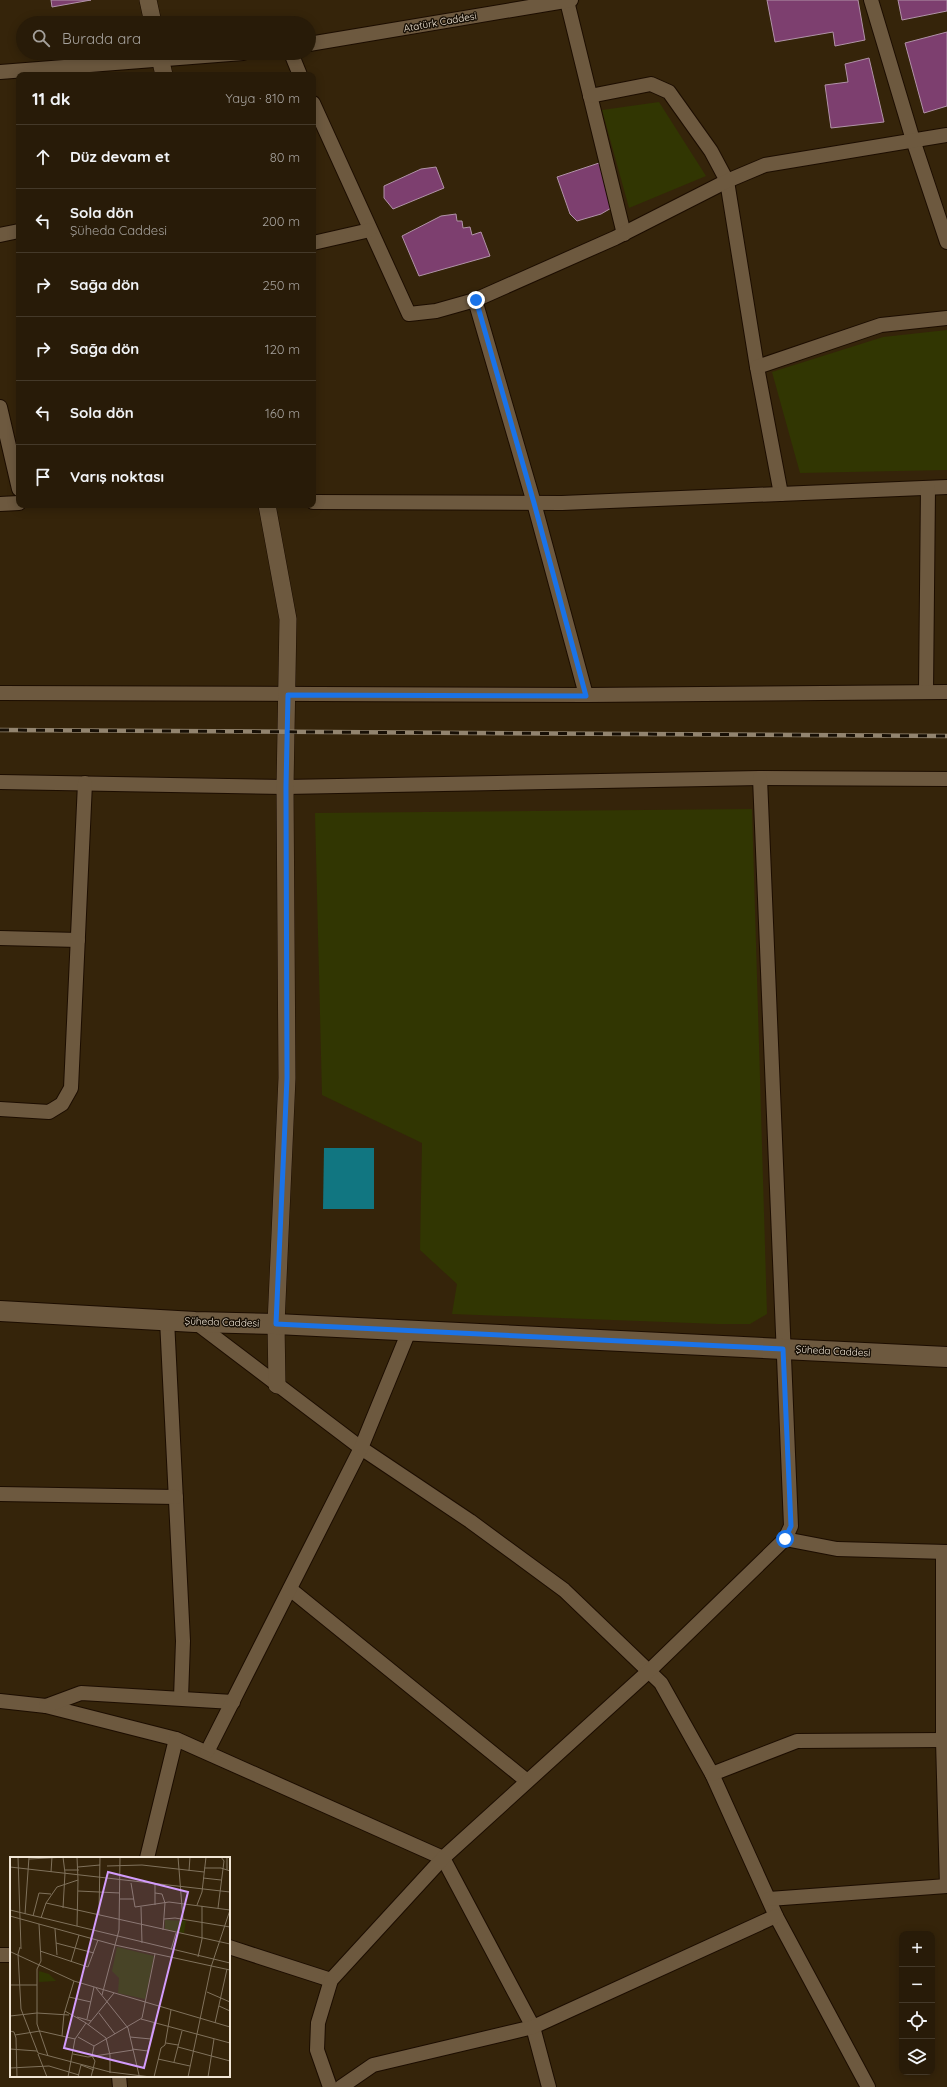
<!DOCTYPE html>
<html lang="tr">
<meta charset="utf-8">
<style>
:root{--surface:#281b08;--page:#342816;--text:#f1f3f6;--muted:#a5a19c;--line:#443929}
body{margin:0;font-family:Quicksand,sans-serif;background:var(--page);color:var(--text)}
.controls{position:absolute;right:12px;bottom:12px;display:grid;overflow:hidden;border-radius:8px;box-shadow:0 2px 10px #0003}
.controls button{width:36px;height:36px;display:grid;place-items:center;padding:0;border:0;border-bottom:1px solid var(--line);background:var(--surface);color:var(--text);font:20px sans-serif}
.stop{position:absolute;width:12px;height:12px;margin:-9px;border:3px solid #1a73e8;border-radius:50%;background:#fff}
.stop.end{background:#1a73e8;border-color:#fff;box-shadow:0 1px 4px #0008}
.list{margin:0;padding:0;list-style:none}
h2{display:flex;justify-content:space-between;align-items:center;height:52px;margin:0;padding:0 16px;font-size:17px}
h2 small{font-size:13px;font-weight:400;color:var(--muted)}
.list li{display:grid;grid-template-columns:26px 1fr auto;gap:12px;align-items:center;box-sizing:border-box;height:64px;padding:0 16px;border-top:1px solid var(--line)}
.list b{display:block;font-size:15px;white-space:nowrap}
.list p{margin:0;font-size:13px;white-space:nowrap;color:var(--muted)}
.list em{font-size:13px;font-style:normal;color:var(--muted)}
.icon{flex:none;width:22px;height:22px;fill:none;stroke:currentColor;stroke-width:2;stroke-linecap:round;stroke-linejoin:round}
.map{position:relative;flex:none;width:947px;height:2087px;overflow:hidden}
.search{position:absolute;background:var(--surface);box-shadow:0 2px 10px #0003;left:16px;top:16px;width:300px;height:44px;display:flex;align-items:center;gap:10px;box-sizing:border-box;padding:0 14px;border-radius:22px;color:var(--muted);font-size:15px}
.panel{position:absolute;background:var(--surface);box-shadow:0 2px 10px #0003;left:16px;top:72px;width:300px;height:436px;border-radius:8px}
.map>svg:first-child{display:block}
</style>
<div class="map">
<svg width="947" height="2087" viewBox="0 0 947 2087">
<rect width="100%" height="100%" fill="#35240a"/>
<g fill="#313602">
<polygon points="659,102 706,176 629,208 602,110"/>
<polygon points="947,330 947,470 800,473 772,372 883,337"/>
<polygon points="752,809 767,1314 750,1324 718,1324 452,1314 457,1284 420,1250 422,1143 322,1095 315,813"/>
</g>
<polygon fill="#117681" points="324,1148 374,1148 374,1209 323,1209"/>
<g fill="#7d3f6f" stroke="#b193a8">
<polygon points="51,0 91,0 52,7"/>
<polygon points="767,0 858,0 865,40 835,46 833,32 775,42"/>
<polygon points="898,0 947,0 947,11 902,20"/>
<polygon points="947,32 947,106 924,113 905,43"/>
<polygon points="869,58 884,122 831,128 825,85 848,82 845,64"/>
<polygon points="599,163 606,177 613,207 601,214 577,221 570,214 557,177"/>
<polygon points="436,167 444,188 393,209 384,198 384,186 421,169"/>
<polygon points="456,214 457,221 462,221 463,228 470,227 472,235 481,232 490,256 419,276 402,236 441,216"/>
</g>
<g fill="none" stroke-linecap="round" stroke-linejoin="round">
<defs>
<g id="minor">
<polyline points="871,0 913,140 947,242"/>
<polyline points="567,1 624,234"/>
<polyline points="309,44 571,0"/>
<polyline points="291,53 300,75"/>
<polyline points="0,72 243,53"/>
<polyline points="590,96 651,84 669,92 711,151 727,181 757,367 781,494"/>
<polyline points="313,103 409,314 436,311 475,300 615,238 727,181 765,165 947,135"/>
<polyline points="0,235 19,231"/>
<polyline points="313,243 370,230"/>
<polyline points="475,300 534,503 586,695"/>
<polyline points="757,367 881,325 947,318"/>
<polyline points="0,407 19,489"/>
<polyline points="313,502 562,503 947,487"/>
<polyline points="0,504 19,503"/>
<polyline points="926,692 928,488"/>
<polyline points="0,693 586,695 947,692"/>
<polyline points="0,782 285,787 760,778 947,779"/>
<polyline points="0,938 78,940"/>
<polyline points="0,1109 49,1112 62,1104 71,1088 85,783"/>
<polyline points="167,1320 183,1641 181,1698"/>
<polyline points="195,1322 361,1448 470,1521 564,1590 661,1683 712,1774 776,1916 868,2087"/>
<polyline points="0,1494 176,1497"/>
<polyline points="785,1539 837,1549 947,1552"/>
<polyline points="290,1589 527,1781"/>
<polyline points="0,1701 46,1706 176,1739 443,1858 533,2027 549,2087"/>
<polyline points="46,1706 81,1693 233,1702"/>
<polyline points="207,1752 361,1448 409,1331"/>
<polyline points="712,1774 797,1741 943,1740"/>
<polyline points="147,1858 176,1739"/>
<polyline points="769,1899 947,1886 943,1740 943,1552"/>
<polyline points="229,1947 331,1980"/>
<polyline points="0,1955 11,1955"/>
<polyline points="119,2076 120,2087"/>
<polyline points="330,2087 317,2050 318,2023 331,1980 443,1858 649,1671 785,1539 791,1526 760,778"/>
<polyline points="341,2087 373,2065 533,2027 776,1916"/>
</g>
<g id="tertiary">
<polyline points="148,0 153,23"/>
<polyline points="159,53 164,75"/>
<polyline points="267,505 288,619 285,787 287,1078 276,1324 277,1385"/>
</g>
<polyline id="secondary" points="0,1311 195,1322 276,1324 947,1357"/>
</defs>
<use href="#minor" stroke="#1c0d00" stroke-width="16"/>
<use href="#tertiary" stroke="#1c0d00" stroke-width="18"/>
<use href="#secondary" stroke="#1c0d00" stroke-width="22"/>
<use href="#minor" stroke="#6d593f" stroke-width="14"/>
<use href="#tertiary" stroke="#6d593f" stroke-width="17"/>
<use href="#secondary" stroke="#6d593f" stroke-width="20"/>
<defs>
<polyline id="rail" points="0,730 947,736"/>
</defs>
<use href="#rail" stroke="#92846f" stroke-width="4.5"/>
<use href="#rail" stroke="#170f05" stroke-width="3" stroke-dasharray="9" stroke-linecap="butt"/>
</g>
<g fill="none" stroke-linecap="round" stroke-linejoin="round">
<polyline stroke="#1a73e8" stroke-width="5" points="476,300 534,503 586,696 288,695 286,787 287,1078 276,1324 783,1349 791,1526 785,1539"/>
</g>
<g text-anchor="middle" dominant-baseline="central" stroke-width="3" stroke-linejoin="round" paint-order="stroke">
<g font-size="10" fill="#f1e6d6" stroke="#170f05">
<text transform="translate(440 22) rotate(-10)">Atatürk Caddesi</text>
<text transform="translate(222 1322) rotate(2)">Şüheda Caddesi</text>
<text transform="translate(833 1351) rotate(3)">Şüheda Caddesi</text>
</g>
</g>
<g transform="translate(10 1857)">
<rect width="220" height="220" fill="#35240a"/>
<path d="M155,63L176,64L174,76L155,72ZM107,90L144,99L135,142L108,136L109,121L102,114ZM29,114L39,117L46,124L29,125Z" fill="#313602"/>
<path fill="none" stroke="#80725c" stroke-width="1" d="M8,0L11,92M168,0L173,62M19,2L57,0M97,9L132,8L194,15M0,10L220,35M68,10L90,8M194,11H211L220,14M55,13H69M217,13V0M179,14L180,0M41,15L42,0M193,21L211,23M121,26L125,50L159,45L220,53M68,34L110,36M145,36L152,37L155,46L153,73M110,42H124M36,46L220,87M145,48V27M187,48L192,35L196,0M131,50L132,86M53,51L55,16L53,0M208,51L214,4L211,0M0,53L220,106M15,57L19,0M89,58L90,0M0,59L105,88L220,113M23,59L29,36L41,37M31,61L36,46L47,30L68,23L67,0M154,62L165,61L220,70M29,67L31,104L27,112V167L38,199M67,69L68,23M45,72L47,98M46,86L84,96M10,90L8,97L11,152L28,196L100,215L141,220M161,93L166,76M30,94L78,110L88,83M1,95L64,124L220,170M188,100L192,82V49M61,105L69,78M0,128H27M86,131L118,171L129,218M197,135L220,145M92,138L109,73L110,0M59,140L81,145M209,149L220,154M55,154L76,166L96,181L100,198V216M89,156L105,177M0,159L27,156L59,158M67,160L81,164M77,162L84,130M131,162L220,186M205,166L217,112M78,168L104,136M0,174L4,175L6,181L7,220M5,178L30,174L65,182M52,179L54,157L64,124M68,180L84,189M120,180L141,182M156,186L168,188M168,190L220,204M0,192L27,194M122,192L138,194L144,166M28,197L37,220M63,197L78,200L123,193M148,202L180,209M164,205L172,174M71,208L84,213M0,211L39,209L69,218M58,220L65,182L76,166M68,220L71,208M81,220L85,204L82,199L84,189L132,161L145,97M144,220L151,191L155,188L161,153M178,220L201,110L220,53M198,220L204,182"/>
<path fill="#d39cfc" fill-opacity="0.15" stroke="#d39cfc" stroke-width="2" d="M98,15L178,35L134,211L54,191Z"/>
<rect width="220" height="220" fill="none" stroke="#f1e6d6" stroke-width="2"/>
</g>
</svg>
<div class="controls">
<button>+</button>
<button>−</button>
<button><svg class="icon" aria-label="locate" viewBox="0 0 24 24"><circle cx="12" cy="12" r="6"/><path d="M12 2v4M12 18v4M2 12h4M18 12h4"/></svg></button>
<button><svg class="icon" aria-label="layers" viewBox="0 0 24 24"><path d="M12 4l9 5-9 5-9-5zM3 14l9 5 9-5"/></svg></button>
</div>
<div class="stop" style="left:785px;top:1539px"></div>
<div class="stop end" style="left:476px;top:300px"></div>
<div class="search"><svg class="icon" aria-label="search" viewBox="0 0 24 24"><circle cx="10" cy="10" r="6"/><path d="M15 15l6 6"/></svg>Burada ara</div>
<section class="panel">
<h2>11 dk<small>Yaya · 810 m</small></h2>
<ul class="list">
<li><svg class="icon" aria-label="ahead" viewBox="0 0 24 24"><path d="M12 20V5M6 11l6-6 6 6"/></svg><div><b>Düz devam et</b></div><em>80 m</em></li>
<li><svg class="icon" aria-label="left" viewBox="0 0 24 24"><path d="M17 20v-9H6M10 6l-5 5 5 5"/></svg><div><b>Sola dön</b><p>Şüheda Caddesi</p></div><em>200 m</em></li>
<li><svg class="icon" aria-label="right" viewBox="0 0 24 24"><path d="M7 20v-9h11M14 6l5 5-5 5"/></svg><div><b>Sağa dön</b></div><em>250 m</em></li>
<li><svg class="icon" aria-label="right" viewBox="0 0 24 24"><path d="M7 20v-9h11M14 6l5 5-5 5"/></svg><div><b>Sağa dön</b></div><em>120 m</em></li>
<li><svg class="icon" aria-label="left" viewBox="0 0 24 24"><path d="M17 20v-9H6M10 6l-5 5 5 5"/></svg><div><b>Sola dön</b></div><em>160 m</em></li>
<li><svg class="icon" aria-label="arrive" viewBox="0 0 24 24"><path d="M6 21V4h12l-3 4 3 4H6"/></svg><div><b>Varış noktası</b></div></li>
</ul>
</section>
</div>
